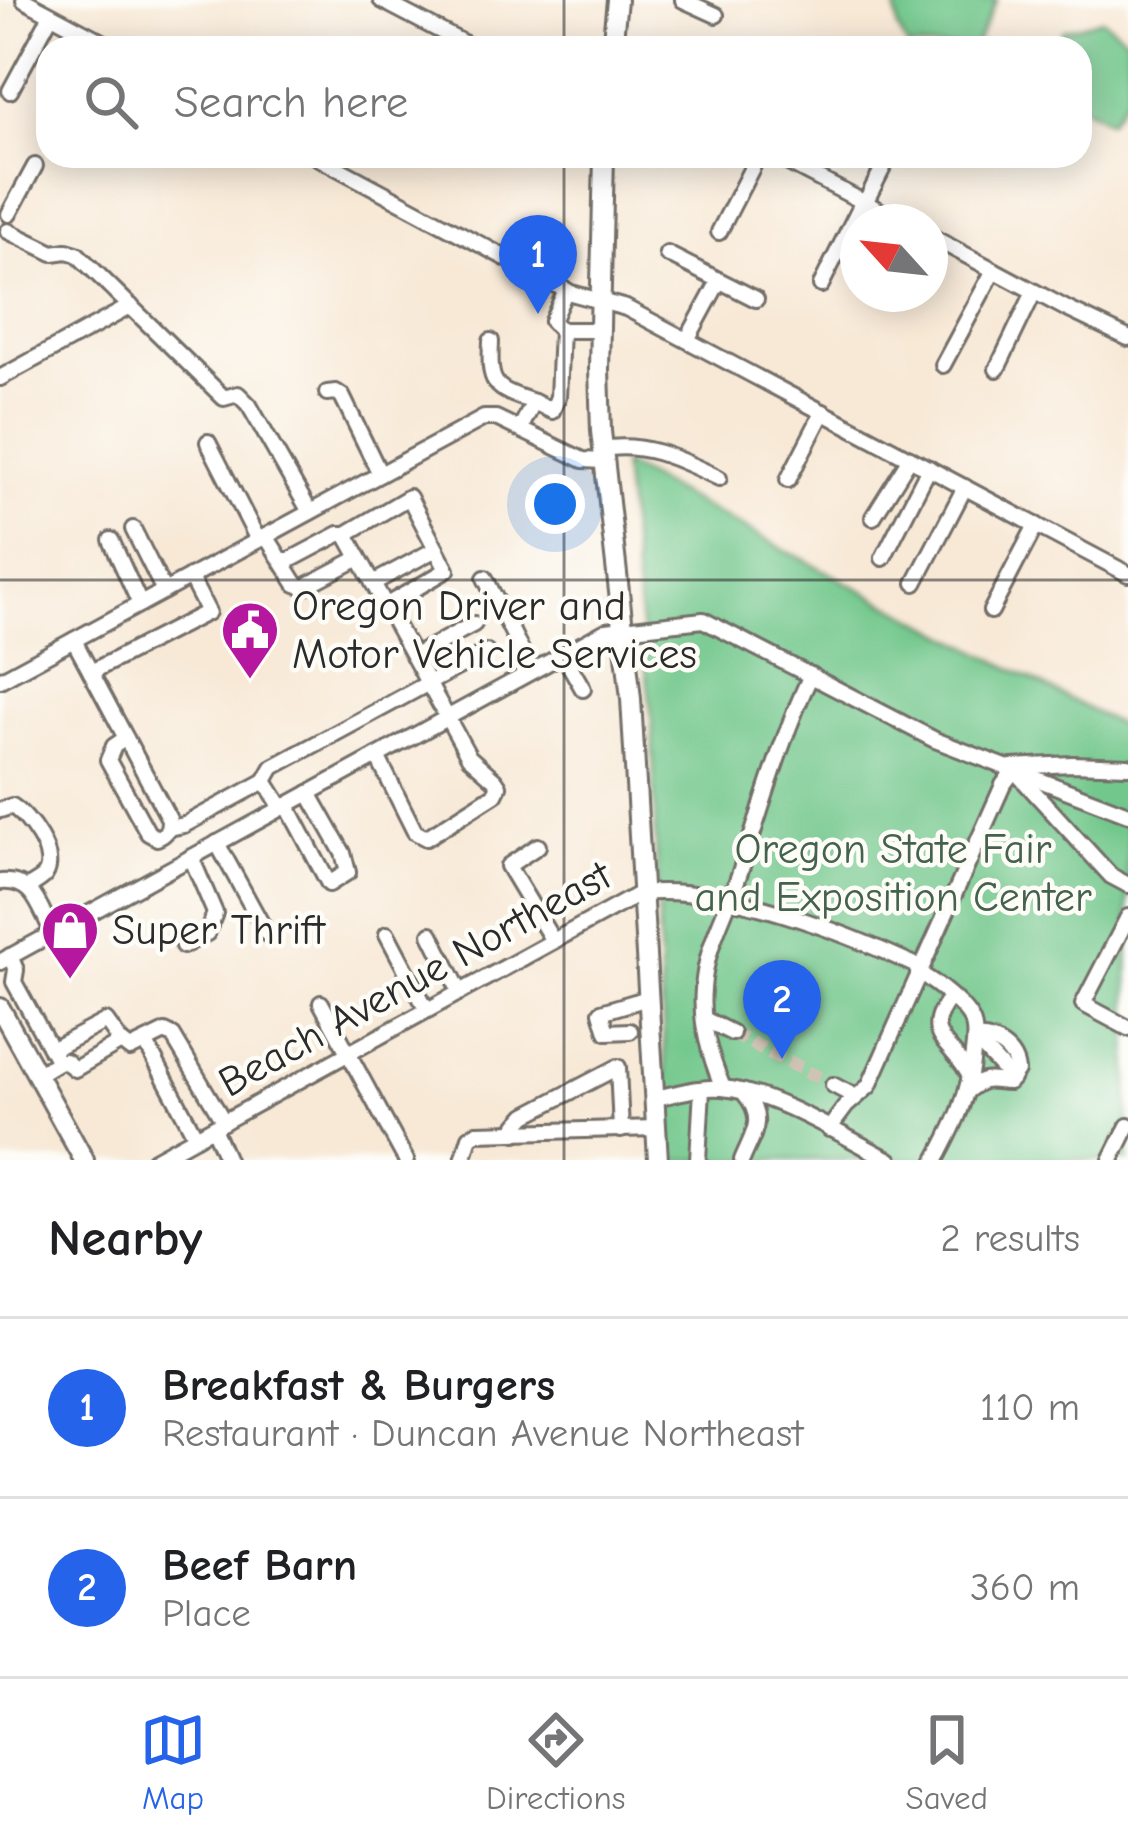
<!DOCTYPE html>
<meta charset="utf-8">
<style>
:root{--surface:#fff;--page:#f2f2f2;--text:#202124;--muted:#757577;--line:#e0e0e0;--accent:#2563eb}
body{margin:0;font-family:"Comic Neue",sans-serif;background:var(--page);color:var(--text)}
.compass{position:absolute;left:840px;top:204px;width:108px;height:108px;border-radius:50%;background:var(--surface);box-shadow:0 6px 30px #0003;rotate:297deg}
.you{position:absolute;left:555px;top:504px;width:42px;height:42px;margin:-30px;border:9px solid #fff;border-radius:50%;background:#1a73e8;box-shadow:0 0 0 18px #1a73e833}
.badge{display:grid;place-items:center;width:78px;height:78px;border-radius:50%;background:var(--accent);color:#fff;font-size:39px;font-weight:700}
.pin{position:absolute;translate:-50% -99px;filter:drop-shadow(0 3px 6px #0008)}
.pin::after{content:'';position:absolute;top:63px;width:42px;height:36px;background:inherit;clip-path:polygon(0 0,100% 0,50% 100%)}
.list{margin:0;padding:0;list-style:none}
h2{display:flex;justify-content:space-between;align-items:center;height:156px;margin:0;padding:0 48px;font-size:51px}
h2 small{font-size:39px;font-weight:400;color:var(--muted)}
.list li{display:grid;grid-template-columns:78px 1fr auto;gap:36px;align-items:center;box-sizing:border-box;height:180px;padding:0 48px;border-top:3px solid var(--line)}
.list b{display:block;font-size:45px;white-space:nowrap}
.list p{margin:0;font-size:39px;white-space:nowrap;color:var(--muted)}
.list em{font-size:39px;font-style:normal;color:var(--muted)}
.icon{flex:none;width:66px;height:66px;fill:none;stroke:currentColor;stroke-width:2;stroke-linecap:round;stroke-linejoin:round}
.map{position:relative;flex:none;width:1128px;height:1160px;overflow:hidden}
.search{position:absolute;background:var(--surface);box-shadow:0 6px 30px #0003;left:36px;right:36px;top:36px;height:132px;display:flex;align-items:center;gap:30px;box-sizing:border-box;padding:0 42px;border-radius:36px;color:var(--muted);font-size:45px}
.sheet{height:516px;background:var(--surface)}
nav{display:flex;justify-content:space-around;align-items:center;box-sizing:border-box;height:168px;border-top:3px solid var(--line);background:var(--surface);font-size:33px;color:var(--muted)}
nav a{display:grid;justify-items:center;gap:6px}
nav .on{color:var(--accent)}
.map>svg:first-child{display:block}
</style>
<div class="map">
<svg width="1128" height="1160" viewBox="0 0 1128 1160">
<rect width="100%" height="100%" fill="#fdfcf7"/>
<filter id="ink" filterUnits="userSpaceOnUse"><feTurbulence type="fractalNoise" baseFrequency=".00833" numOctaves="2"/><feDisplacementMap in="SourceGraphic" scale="24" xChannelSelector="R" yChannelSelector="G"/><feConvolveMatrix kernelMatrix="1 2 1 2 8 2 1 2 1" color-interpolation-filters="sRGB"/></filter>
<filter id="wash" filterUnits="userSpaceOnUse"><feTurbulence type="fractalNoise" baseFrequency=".004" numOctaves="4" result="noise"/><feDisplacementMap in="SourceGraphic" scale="48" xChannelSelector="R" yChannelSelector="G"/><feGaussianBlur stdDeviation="2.7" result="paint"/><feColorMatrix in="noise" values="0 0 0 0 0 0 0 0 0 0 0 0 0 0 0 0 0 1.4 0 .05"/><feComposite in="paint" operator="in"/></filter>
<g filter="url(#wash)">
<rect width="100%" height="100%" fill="#f8e9d7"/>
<g fill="#72c78c" stroke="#4e795c" stroke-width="3">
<polygon points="997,0 974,48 908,48 898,28 895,0"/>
<polygon points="1102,19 1128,39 1128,94 1109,121 1080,105 1080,48 1052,48 1063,30"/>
<polygon points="622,464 1128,730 1128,1160 671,1160 660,970 652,720"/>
</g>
</g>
<g filter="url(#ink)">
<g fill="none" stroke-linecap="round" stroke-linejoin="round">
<polyline stroke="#cfc3b5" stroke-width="14" stroke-dasharray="14 7" stroke-linecap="butt" points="732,1033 833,1085"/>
<defs>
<g id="minor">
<polyline points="24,0 114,48"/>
<polyline points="381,0 473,48"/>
<polyline points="683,0 716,15"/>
<polyline points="10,91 51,15"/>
<polyline points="315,156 571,293 626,308 1128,574"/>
<polyline points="775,156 902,222"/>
<polyline points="807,172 816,156"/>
<polyline points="865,203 889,156"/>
<polyline points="9,214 35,166"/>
<polyline points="8,231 53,253 67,251 77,254 224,398 238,394 249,405 310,512"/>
<polyline points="719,232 758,156"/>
<polyline points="930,236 1067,309 1128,338"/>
<polyline points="667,254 756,299"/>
<polyline points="821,285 863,201"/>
<polyline points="561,330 552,321 566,290"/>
<polyline points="687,340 719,281"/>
<path d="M491,341C489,385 492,388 534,402"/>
<polyline points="943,365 994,270"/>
<polyline points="997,369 1034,292"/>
<polyline points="0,378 131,306"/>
<polyline points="327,393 336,392 342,396 380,474"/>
<polyline points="520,429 534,402 552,411 558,397 561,330 600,330"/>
<polyline points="208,442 258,540"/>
<path d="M602,449C646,441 681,460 719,478"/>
<polyline points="788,480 823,412"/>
<polyline points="873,517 910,458"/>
<polyline points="133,529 164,591"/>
<polyline points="346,534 469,757 495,780 499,786 495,794 426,838 415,832 377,756"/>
<polyline points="266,536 296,584 304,587 359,558"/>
<polyline points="111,540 140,604"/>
<polyline points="883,558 929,468"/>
<polyline points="282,560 290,560 339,534 346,534 409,497 447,570 385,606"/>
<polyline points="485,578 522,652 522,660 528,673"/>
<polyline points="373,583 436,549"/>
<polyline points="915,583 965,487"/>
<polyline points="991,611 1036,525"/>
<path d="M74,640L78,648L169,819C169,829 167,834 157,838L148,833L108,760L114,746L126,738"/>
<polyline points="563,654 583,689"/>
<polyline points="414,656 474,624"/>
<polyline points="91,672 208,612 190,577"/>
<polyline points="0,680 484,418 496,418 583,460 603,461"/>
<polyline points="1011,767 1072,764 1128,766"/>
<polyline points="265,781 273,767 486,652"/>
<polyline points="287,805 329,884 348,872 343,853 309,793"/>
<path d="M0,810L12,806C28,816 58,855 45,875C42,879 33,884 28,887"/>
<polyline points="169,828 184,825 265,781 282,808"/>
<polyline points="217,843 267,934"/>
<polyline points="538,846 508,866 553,941"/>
<path d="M0,882C34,878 39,907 53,933"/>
<polyline points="1128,917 1083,1004 1128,1028"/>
<polyline points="387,934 427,1010"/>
<polyline points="431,934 460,992"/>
<polyline points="183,946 207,933 215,913 191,857"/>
<polyline points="10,956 16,970 14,982 58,1062"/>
<polyline points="0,962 606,631 703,620 935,740 1128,814"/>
<path d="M918,973C934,981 968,1007 973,1024C976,1033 974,1044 973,1053C970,1094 955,1125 936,1160"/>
<path d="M950,998C918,1038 954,1042 970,1077"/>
<polyline points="321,1003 406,1160"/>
<polyline points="704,1019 732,1033"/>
<polyline points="630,1031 607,1032 601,1012 648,998"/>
<polyline points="975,1039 1012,1079"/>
<polyline points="146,1043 196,1137"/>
<polyline points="51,1050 106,1021 121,1042"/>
<polyline points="38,1074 58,1062 65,1061 75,1069 121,1042 130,1049 165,1032 173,1036 224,1122"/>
<polyline points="833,1085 856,1097"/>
<path d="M723,1088C710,1056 700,1024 703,989C706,945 725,916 739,875C762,808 780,740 811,675"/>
<path d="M967,1091C986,1076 987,1081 1009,1082L1017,1071C1015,1050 995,1037 975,1039"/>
<path d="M655,1098C676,1094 700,1086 722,1088C774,1092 842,1136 890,1160"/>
<polyline points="213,1128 227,1160"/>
<polyline points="829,1129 846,1106 869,1086 1003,785 1014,770 1111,876 1128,885"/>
<polyline points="516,1133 517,1125 526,1115 618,1067 621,1130"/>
<path d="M154,1160L641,893C722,884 847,933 921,968"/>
<polyline points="463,1160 470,1137 476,1133 656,1128"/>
<polyline points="698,1160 702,1089"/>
<path d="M742,1160C753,1133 766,1120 745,1094"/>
<polyline points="1111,1160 1128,1126"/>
</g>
<g id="major">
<polyline points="612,48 617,0"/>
<polyline points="604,156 599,369 601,431 631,699 658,1160"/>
<polyline points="0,1008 84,1160"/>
</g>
</defs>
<use href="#minor" stroke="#736e67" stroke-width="20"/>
<use href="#major" stroke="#736e67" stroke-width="24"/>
<use href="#minor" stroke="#fff" stroke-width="14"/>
<use href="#major" stroke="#fff" stroke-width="18"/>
</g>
</g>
<path fill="none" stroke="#2b2b2b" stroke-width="3" stroke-opacity="0.55" d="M564,0V48M564,156V1160M0,580H1128"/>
<defs>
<symbol id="civic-pin" viewBox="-11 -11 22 30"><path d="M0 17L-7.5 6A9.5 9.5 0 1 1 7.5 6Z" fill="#b5179e" stroke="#fdfcf7"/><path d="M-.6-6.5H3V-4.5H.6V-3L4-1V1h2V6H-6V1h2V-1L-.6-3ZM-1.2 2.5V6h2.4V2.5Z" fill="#fff"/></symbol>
<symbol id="shop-pin" viewBox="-11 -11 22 30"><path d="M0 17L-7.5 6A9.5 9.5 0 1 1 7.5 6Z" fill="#b5179e" stroke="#fdfcf7"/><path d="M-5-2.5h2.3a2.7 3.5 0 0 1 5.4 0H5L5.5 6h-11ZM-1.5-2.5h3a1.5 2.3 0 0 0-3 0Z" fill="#fff"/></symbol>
</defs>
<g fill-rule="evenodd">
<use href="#civic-pin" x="217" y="597" width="66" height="90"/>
<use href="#shop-pin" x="37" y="897" width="66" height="90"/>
</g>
<g text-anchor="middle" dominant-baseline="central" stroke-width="9" stroke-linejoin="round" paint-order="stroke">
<g font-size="42" fill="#2b2b2b" stroke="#fdfcf7" text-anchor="start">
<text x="292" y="606">Oregon Driver and<tspan x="292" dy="48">Motor Vehicle Services</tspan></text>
<text x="112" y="930">Super Thrift</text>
</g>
<g font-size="42" fill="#44624d" stroke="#fdfcf7">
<text x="893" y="849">Oregon State Fair<tspan x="893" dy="48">and Exposition Center</tspan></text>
</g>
<g font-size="42" fill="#2b2b2b" stroke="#fdfcf7">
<text transform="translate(415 979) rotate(-29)">Beach Avenue Northeast</text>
</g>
</g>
</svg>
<svg class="compass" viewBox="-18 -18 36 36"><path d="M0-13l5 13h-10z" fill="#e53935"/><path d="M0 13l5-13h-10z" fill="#757577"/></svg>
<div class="you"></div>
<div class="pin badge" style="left:538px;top:314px">1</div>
<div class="pin badge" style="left:782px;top:1059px">2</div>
<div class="search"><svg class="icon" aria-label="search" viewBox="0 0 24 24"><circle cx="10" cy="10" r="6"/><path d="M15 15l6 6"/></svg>Search here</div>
</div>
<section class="sheet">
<h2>Nearby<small>2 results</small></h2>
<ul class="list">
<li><span class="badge">1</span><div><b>Breakfast &amp; Burgers</b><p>Restaurant · Duncan Avenue Northeast</p></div><em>110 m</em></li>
<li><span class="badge">2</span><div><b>Beef Barn</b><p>Place</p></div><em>360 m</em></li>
</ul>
</section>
<nav>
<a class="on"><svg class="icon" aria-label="map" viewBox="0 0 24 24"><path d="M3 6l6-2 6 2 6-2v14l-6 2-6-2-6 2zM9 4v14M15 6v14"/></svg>Map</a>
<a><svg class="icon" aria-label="directions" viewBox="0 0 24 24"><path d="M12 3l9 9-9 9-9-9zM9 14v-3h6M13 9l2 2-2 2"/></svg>Directions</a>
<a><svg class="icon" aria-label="saved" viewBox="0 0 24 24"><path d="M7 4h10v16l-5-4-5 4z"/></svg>Saved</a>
</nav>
